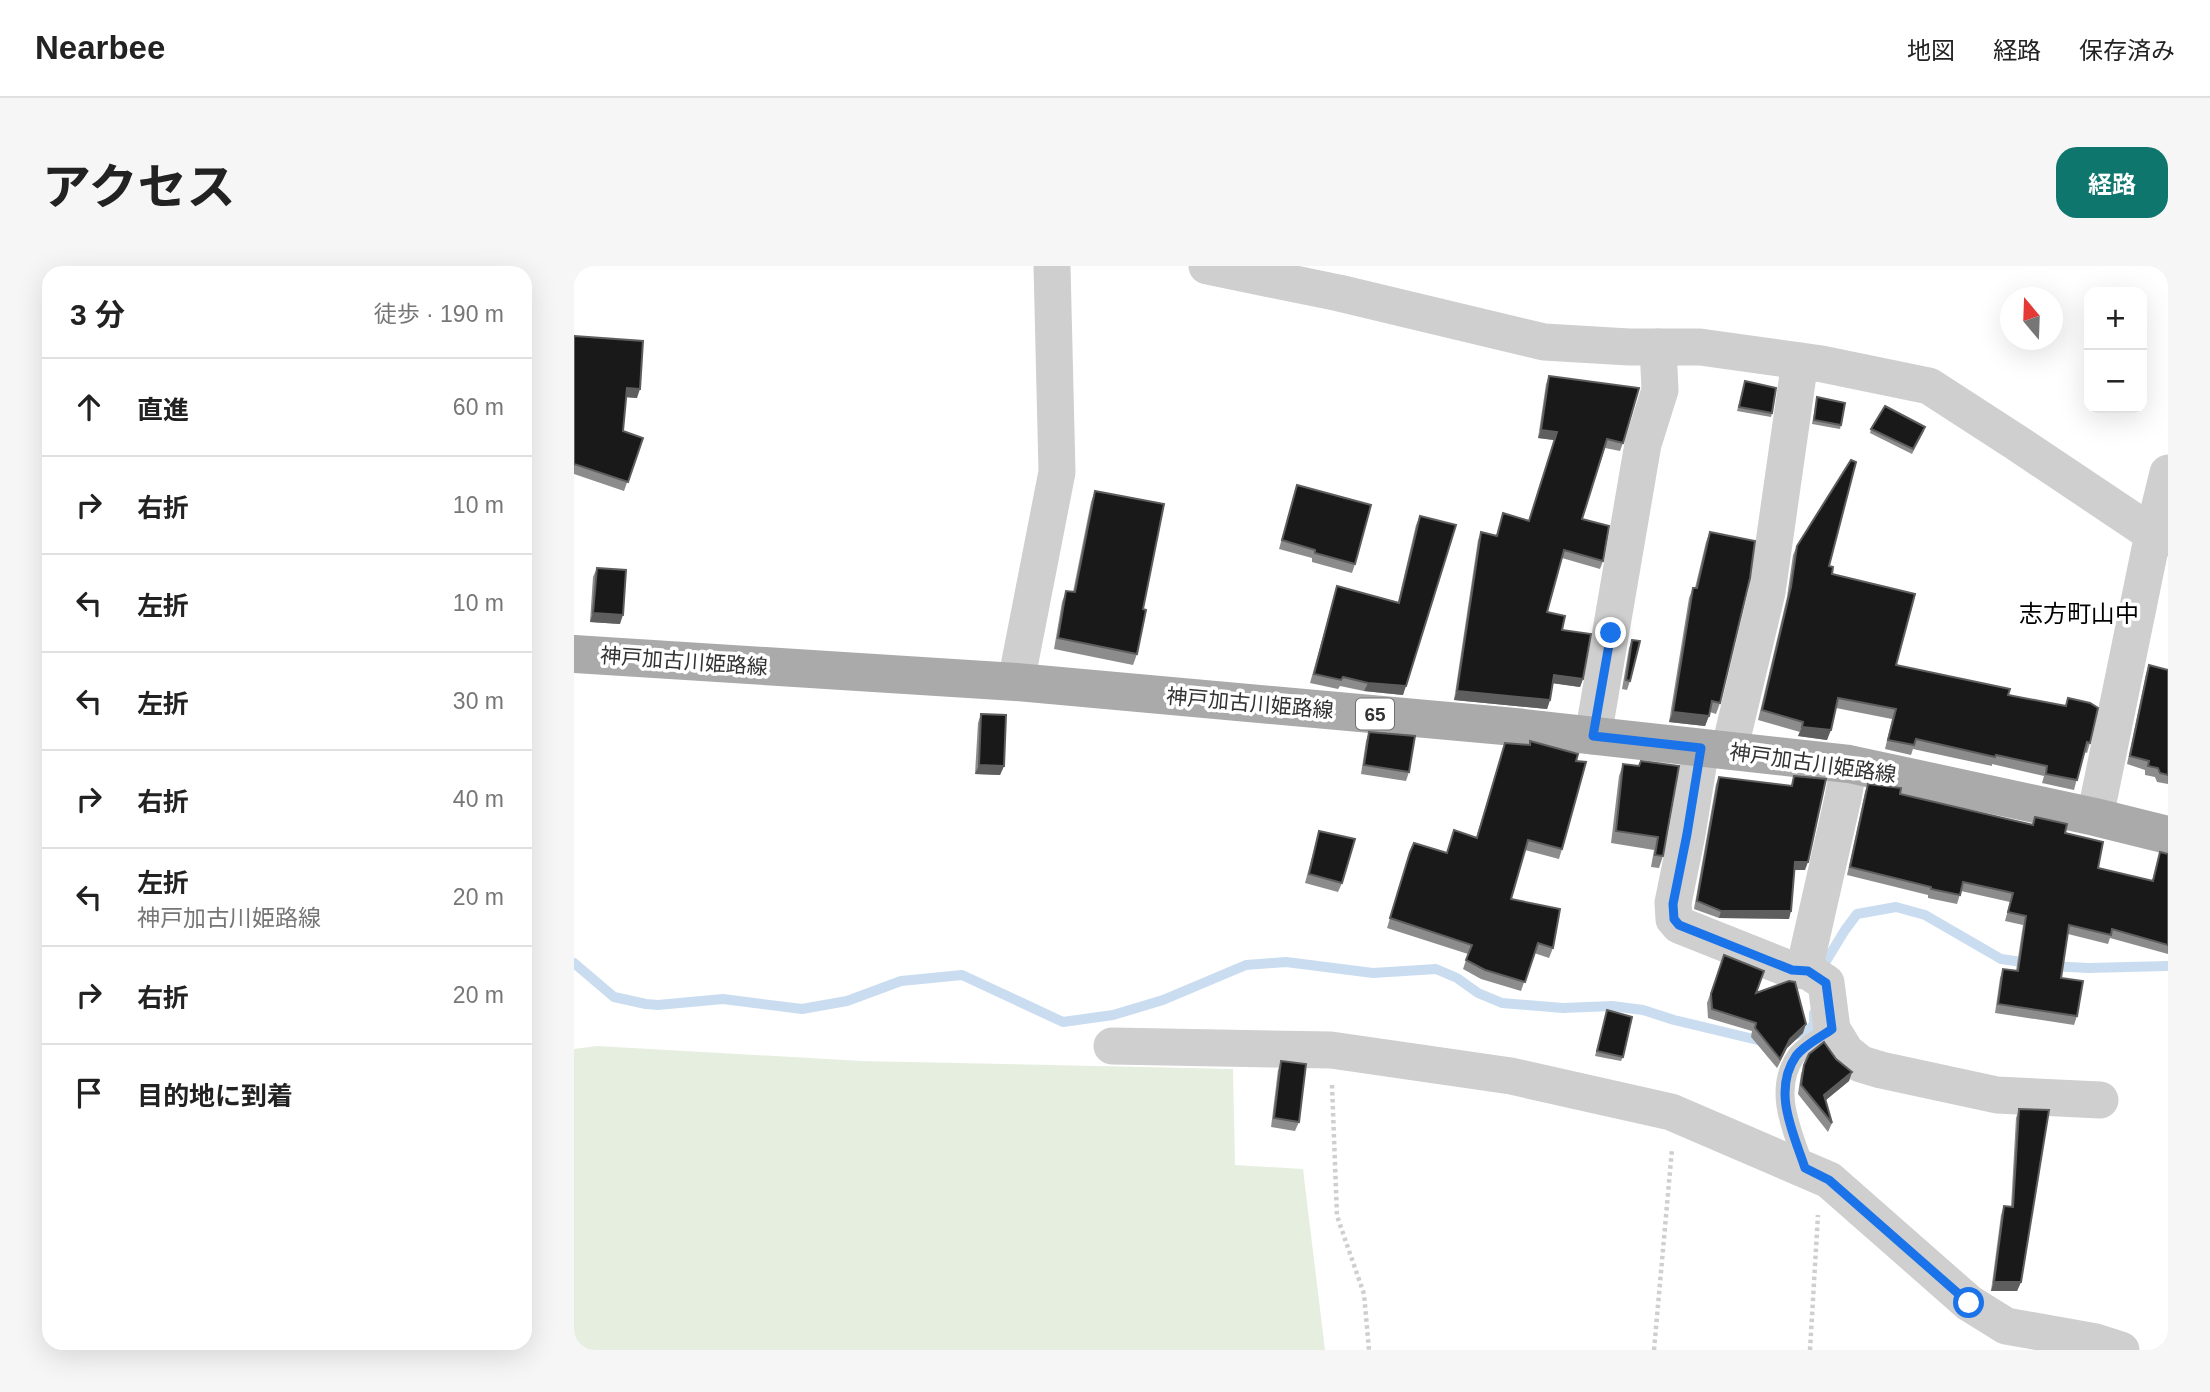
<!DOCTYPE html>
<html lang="ja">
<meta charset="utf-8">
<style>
:root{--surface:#fff;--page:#f6f6f6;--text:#222;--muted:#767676;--line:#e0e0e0;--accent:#0f766e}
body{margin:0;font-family:Arial,"Noto Sans JP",sans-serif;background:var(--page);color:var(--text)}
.controls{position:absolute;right:21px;top:21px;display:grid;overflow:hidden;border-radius:14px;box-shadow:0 7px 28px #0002}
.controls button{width:63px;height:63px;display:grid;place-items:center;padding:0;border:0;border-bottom:2px solid var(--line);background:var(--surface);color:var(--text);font:35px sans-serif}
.compass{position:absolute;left:1426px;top:21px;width:63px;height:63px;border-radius:50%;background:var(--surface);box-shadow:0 7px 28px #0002;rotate:341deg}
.stop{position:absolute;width:21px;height:21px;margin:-16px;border:5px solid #1a73e8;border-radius:50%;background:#fff}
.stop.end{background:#1a73e8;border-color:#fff;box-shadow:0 2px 7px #0008}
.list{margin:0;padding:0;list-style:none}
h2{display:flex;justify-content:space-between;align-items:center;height:91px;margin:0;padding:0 28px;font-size:30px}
h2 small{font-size:23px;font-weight:400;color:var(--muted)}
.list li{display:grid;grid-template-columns:46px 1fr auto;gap:21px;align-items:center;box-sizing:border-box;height:98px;padding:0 28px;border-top:2px solid var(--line)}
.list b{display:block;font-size:26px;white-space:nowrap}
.list p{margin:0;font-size:23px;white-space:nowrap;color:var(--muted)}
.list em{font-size:23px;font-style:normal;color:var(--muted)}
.icon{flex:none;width:38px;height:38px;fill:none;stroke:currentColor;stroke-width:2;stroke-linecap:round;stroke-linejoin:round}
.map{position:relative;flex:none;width:1594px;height:1084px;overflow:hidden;border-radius:21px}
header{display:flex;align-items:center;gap:42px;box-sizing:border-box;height:98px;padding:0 35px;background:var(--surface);border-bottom:2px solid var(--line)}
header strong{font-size:33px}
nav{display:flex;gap:38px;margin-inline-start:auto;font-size:24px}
.intro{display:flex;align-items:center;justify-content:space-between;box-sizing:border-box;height:168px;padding:0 42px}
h1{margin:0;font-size:49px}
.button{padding:18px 32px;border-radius:21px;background:var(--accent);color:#fff;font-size:24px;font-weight:700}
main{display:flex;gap:42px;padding:0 42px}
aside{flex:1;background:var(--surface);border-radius:21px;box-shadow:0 7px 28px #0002}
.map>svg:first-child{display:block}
</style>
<header>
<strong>Nearbee</strong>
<nav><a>地図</a><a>経路</a><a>保存済み</a></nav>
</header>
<div class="intro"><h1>アクセス</h1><a class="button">経路</a></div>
<main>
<aside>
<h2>3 分<small>徒歩 · 190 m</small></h2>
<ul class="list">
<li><svg class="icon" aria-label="ahead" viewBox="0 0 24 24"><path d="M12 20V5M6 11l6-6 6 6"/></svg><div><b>直進</b></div><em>60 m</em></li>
<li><svg class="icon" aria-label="right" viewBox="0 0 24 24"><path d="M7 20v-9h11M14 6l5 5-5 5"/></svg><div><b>右折</b></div><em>10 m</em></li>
<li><svg class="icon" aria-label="left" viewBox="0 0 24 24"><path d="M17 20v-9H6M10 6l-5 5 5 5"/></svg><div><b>左折</b></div><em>10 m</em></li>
<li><svg class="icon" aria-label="left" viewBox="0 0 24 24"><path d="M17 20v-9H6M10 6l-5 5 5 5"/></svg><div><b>左折</b></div><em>30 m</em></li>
<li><svg class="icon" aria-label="right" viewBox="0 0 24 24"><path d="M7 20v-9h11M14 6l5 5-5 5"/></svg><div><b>右折</b></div><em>40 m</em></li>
<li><svg class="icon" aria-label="left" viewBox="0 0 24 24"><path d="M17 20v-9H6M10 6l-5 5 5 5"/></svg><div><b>左折</b><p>神戸加古川姫路線</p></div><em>20 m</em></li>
<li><svg class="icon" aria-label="right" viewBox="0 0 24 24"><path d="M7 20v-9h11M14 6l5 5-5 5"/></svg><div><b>右折</b></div><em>20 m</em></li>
<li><svg class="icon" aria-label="arrive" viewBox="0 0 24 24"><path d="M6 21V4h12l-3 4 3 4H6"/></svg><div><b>目的地に到着</b></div></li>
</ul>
</aside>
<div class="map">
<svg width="1594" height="1084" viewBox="0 0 1594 1084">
<rect width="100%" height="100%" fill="#fff"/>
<polygon fill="#e6efdf" points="23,780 288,795 659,803 661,899 729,903 751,1084 0,1084 0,783"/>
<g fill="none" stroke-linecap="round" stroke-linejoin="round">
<g stroke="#caddf0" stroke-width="10">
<polyline points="0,697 40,731 72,738 84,739 149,733 228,743 273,735 327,715 388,709 489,756 539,749 589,734 672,699 712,696 799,707 862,703 883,712 904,727 928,737 989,742 1038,740 1069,744 1100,754 1192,776"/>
<polyline points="1477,700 1514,702 1594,700"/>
<polyline points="1246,705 1271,664 1283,648 1322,641 1351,649 1427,693 1455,697"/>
<polyline points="1217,770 1234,765 1240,758 1240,747"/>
</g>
<g stroke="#cfcfcf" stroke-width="4.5" stroke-dasharray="3.5 3.5" stroke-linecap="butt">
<polyline points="758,819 763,950 790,1028 795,1084"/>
<polyline points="1080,1084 1098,883"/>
<polyline points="1236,1084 1244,949"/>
</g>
<path stroke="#cfcfcf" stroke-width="19" d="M1231,902C1219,866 1198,825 1222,790C1230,779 1247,771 1258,763"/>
<g stroke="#cfcfcf" stroke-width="37">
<polyline points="633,0 765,27 970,76 1055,81 1126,81 1248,98 1355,120 1443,177 1579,268 1594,272"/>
<polyline points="442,416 483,206 478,0"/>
<polyline points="1019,470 1069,178 1086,124 1084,81"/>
<polyline points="1127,482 1113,568 1099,637 1100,653 1105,659 1218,704 1234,705 1252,717 1258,763 1272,786 1287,798 1307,804 1423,829 1526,834"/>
<polyline points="1155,485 1193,326 1226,95"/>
<polyline points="1521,551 1579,268 1594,207"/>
<polyline points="1230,704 1269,532 1275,498"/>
<polyline points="538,780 757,784 937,810 1097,846 1255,914 1395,1037 1432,1060 1522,1076 1547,1084"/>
</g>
<polyline stroke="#aaa" stroke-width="38" points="0,388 442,416 941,461 1275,498 1521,551 1594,569"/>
</g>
<g fill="#8c8c8c">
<polygon points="0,70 63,132 52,131 49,165 69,172 50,225 0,208"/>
<polygon points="975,110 1049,177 1046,185 1031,182 1008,253 1029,295 1026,303 988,292 973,346 988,364 1009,413 1006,421 979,417 976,434 973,443 880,434 904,274 907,266 922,270 929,247 955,254 980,174 964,172 972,118"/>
<polygon points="1171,115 1198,147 1197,151 1163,145"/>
<polygon points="1243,131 1267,159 1266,163 1238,158"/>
<polygon points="1297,163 1350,165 1338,188 1296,167"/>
<polygon points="723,219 781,298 778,307 738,296 738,292 705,283"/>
<polygon points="521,225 569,343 563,388 559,399 480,383 488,336 492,325 499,326 517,236"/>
<polygon points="846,250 829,429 790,425 766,420 764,423 736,417 763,320 824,336 842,259"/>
<polygon points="1136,266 1146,437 1142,448 1136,446 1131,460 1095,456 1115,332 1119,322 1121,322 1132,276"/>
<polygon points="1223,280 1255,300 1258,308 1322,399 1434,429 1516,477 1513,487 1510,486 1500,524 1468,517 1470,510 1418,498 1418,500 1339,483 1337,489 1311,483 1318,453 1262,442 1253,474 1224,470 1226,466 1184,454 1213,331 1219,289"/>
<polygon points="23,302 46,358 16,356 19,311"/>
<polygon points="1058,374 1056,415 1053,424 1048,423 1055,382"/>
<polygon points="1575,399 1594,404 1594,518 1583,516 1581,511 1571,509 1571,504 1553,498 1572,408"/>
<polygon points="407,448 430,500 426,509 401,508 404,457"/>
<polygon points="795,466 835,506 832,515 787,508 792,475"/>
<polygon points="956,475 1002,495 988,583 985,593 951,584 937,633 979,682 975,692 960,687 947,725 907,713 889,703 894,688 813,662 833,596 840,577 873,587 902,572 931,477 955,479"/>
<polygon points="1049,498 1065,500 1089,590 1085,602 1077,601 1080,584 1037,577 1045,510"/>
<polygon points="1220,510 1231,604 1221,604 1215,653 1145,652 1120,643 1142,518 1145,511 1217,520"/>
<polygon points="1294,518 1326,528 1459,559 1461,551 1491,567 1524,602 1578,615 1586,586 1594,588 1594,688 1536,672 1534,678 1494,668 1487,712 1503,750 1500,759 1421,747 1426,712 1429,703 1442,705 1449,659 1431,655 1436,636 1387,625 1383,638 1354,632 1354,629 1273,609 1291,526"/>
<polygon points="745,565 768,617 764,626 731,617"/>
<polygon points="1150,689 1182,727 1229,767 1213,782 1203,802 1177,771 1178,765 1134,752 1133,737"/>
<polygon points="1033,744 1049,791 1047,795 1021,790"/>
<polygon points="1262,793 1278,806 1275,815 1252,834 1258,857 1254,866 1224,828 1227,808 1230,799"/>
<polygon points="707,795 725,856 721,865 697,861 704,804"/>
<polygon points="1445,843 1447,1016 1443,1025 1417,1025 1427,949 1430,940 1437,941 1442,852"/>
</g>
<g fill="#5e5e5e">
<polygon points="53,122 66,123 63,132 49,131"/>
<polygon points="967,164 983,166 980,174 964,172"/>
<polygon points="19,347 49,349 46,358 16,356"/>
<polygon points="980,409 1009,413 1006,421 977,417"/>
<polygon points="794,417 832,420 829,429 790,425"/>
<polygon points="883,425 976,434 973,443 880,434"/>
<polygon points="1099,446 1135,450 1131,460 1095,456"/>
<polygon points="1228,461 1257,464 1253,474 1224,470"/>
<polygon points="405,499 430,500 426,509 401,508"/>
<polygon points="1221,596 1234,596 1231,604 1218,604"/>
<polygon points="1147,645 1217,645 1215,653 1145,652"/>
<polygon points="1232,758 1229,767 1213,782 1203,802 1216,773"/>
<polygon points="1278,806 1275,815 1247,838 1250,829"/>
<polygon points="1420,1016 1447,1016 1443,1025 1417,1025"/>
</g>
<g fill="#191919" stroke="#5e5e5e" stroke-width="2">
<polygon points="0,70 69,75 66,123 53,122 49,165 69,172 54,216 0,198"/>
<polygon points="975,110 1065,122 1049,177 1033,173 1008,253 1035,260 1029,295 990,284 973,346 991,350 988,364 1017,368 1009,413 980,409 976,434 883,425 907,266 923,270 929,247 955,255 983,166 967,164"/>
<polygon points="1171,115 1202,122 1198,147 1165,141"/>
<polygon points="1243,131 1271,137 1267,159 1240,154"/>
<polygon points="1311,140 1351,161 1339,183 1297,163"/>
<polygon points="1277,194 1282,196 1255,300 1259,301 1258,308 1341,328 1322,399 1436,423 1434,429 1492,440 1494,432 1516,437 1524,442 1516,477 1513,476 1503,514 1472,508 1473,500 1422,489 1421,491 1342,473 1340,479 1314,474 1322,443 1264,432 1257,464 1228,461 1229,456 1188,444 1217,321 1223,280"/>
<polygon points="723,219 797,239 781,298 741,287 741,284 708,274"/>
<polygon points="521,225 590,238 569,343 572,344 563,388 484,372 492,325 501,326"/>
<polygon points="846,250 882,259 832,420 794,417 769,411 767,414 740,408 763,320 825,337"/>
<polygon points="1136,266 1181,275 1176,312 1146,437 1138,435 1135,450 1099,446 1119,322 1123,322"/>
<polygon points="23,302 52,304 49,349 19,347"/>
<polygon points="1058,374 1066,375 1056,415 1052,414"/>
<polygon points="1575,399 1594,404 1594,509 1586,507 1584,502 1574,500 1575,495 1556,490"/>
<polygon points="407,448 432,449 430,500 405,499"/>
<polygon points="795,466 841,470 835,506 790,499"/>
<polygon points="956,475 1004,488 1002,495 1012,496 988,583 954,574 937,633 986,643 979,682 964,677 951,716 911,704 892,694 898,679 816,652 836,586 840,577 873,587 880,564 903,572 931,477 956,479"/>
<polygon points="1067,495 1105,500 1089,590 1081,589 1084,571 1042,565 1049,498 1065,500"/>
<polygon points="1220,510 1252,513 1234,596 1221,596 1217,645 1147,645 1123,635 1145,511 1218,520"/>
<polygon points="1294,518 1327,522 1326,528 1459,559 1461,551 1493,558 1491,567 1529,576 1524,602 1579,615 1586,586 1594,588 1594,679 1538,663 1537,669 1495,659 1487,712 1509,715 1503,750 1424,738 1429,703 1444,705 1452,650 1434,646 1439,627 1389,616 1386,629 1357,623 1357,621 1276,601"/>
<polygon points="745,565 781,573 768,617 735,608"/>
<polygon points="1150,689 1190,705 1182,727 1215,715 1221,716 1232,758 1216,773 1206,793 1181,762 1182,757 1138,743 1137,728"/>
<polygon points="1033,744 1058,751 1049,791 1023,785"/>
<polygon points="1250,776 1262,793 1278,806 1250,829 1258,857 1227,819 1230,799 1235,788"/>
<polygon points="707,795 732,798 725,856 700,852"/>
<polygon points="1445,843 1475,844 1447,1016 1420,1016 1430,940 1439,941"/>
</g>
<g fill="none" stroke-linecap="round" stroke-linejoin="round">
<path stroke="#1a73e8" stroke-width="9" d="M1037,367L1019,470L1127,482L1113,568L1099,638L1100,653L1105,659L1218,704L1234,705L1252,717L1258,763C1247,771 1230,779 1222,790C1198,825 1219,866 1231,902L1255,914L1395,1037"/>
</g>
<g text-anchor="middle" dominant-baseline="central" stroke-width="7" stroke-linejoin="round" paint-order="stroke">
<rect fill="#fff" stroke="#707070" stroke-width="2" x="782" y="432.5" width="38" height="31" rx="5"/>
<g font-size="19" font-weight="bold" fill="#323232">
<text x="801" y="448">65</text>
</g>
<g font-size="21" fill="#323232" stroke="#fff">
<text transform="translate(110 395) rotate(4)">神戸加古川姫路線</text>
<text transform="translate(676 437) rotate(5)">神戸加古川姫路線</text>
<text transform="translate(1239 497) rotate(8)">神戸加古川姫路線</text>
</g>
<g font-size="24" fill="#000" stroke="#fff">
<text x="1505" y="347">志方町山中</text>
</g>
</g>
</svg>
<div class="controls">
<button>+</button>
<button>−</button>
</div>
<svg class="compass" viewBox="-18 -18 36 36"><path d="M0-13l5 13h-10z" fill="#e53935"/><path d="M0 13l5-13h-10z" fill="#767676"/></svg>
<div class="stop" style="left:1395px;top:1037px"></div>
<div class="stop end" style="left:1037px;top:367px"></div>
</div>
</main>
